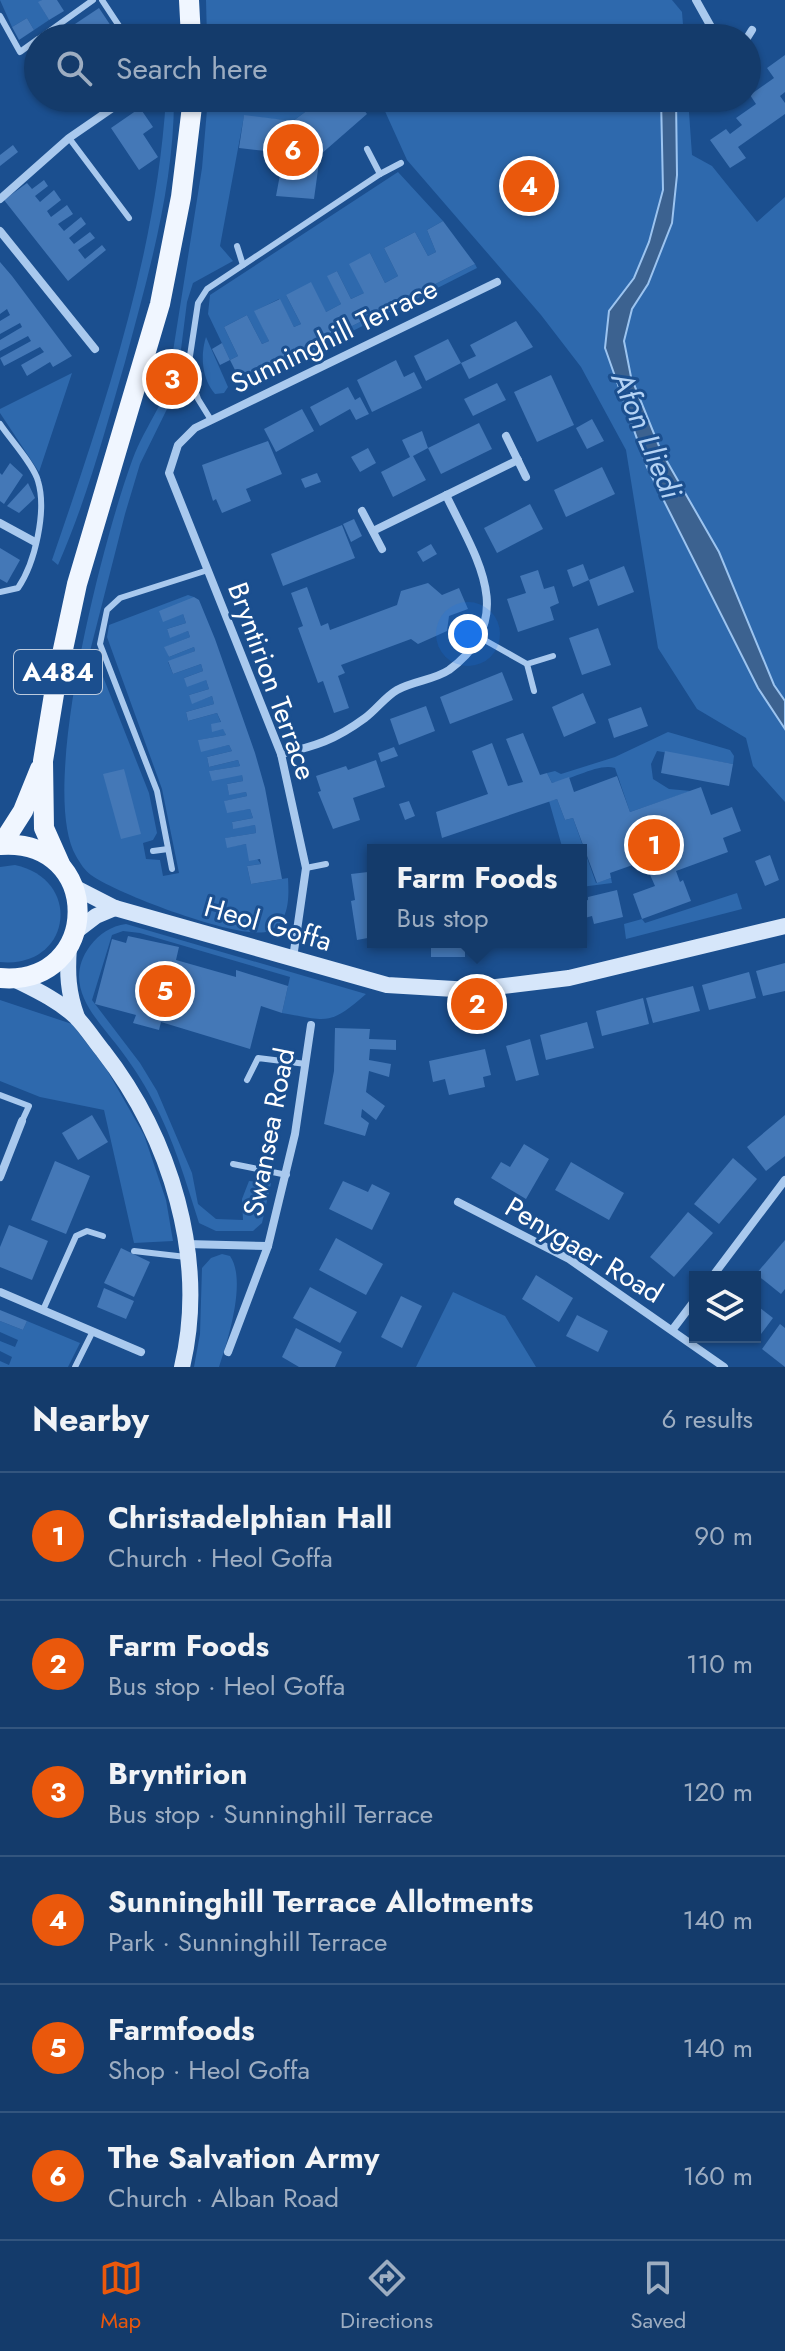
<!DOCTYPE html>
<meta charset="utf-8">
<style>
:root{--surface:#143b6b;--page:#1d4271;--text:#f1f3f6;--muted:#9dadc1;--line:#33557e;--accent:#ea580c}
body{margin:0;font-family:Jost,sans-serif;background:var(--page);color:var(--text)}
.controls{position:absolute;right:24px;bottom:24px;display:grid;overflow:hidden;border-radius:0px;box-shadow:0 2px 6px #0004}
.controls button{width:72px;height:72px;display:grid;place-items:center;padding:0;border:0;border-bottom:2px solid var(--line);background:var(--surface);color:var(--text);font:40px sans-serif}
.you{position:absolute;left:468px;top:634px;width:28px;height:28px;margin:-20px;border:6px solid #fff;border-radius:50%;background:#1a73e8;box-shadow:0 0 0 12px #1a73e833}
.badge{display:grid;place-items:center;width:52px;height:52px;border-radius:50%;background:var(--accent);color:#fff;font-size:26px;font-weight:700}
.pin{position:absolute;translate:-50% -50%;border:4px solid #fff;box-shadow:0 2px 8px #0006}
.popup{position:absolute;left:367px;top:844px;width:220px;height:104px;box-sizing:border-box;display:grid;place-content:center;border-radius:0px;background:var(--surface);filter:drop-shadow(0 2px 6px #0005);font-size:26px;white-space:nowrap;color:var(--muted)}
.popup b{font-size:30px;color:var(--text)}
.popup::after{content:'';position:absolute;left:50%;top:100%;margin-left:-16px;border:16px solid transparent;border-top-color:var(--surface)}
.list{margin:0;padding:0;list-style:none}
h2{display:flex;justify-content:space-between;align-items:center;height:104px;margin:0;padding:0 32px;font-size:34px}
h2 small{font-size:26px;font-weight:400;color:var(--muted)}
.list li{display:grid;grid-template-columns:52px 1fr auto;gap:24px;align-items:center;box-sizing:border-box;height:128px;padding:0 32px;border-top:2px solid var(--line)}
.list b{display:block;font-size:30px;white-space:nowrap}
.list p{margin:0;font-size:26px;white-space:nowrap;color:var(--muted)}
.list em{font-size:26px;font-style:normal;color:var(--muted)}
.icon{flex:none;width:44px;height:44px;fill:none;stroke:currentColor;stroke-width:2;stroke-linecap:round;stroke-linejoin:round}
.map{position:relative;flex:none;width:785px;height:1367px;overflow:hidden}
.search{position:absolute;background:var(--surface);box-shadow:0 2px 6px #0004;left:24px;right:24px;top:24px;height:88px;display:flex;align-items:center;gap:20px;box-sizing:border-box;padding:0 28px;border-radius:44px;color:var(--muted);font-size:30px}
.sheet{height:872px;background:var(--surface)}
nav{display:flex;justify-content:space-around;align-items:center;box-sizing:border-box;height:112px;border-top:2px solid var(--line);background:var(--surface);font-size:22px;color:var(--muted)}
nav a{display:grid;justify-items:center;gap:4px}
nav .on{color:var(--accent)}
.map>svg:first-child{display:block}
</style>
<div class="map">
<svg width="785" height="1367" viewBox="0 0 785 1367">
<rect width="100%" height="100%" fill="#1b4f8f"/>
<g fill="#2e69ad">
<polygon points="0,0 42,0 39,3 49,20 34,30 27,18 12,27"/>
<polygon points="206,0 672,0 682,12 684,38 207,38"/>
<path d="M166,98H174C174,187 148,276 125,362C105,431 87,499 58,565L52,560C103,411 156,257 166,98Z"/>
<polygon points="208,98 324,98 293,121 244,116 220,246 233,261 193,283 187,302 179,365 171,364 202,168"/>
<polygon points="379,98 688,98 692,155 712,166 757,222 785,197 785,802 753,766 746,738 697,709 658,648 626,450 581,367 541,315 407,160"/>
<polygon points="398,172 443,221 427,230 436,252 428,256 415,232 384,248 398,276 385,283 370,253 364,293 351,299 337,271 328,276 341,304 326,312 286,295 301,324 294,327 279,299 255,311 269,341 262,344 247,315 224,327 238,356 230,360 208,314 210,295"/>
<polygon points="475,264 477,268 244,386 241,382"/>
<path d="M206,337L228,387L224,393L215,394C202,379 200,356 206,337Z"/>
<polygon points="72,373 39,472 0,413 0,409"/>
<path d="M160,404L167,409L140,464L125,514L87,663L98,664L149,793L157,833L153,840L143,843L146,859L160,860L163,876L179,873L162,789L107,637L109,625L188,595L194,597L183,614L186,623L167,629L170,637L188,631L190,637L165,647L169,657L194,647L195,651L168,662L173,674L201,664L203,671L184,678L206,680L209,689L189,695L193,703L212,696L214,704L186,712L188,721L217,713L226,735L199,740L202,751L229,745L232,751L207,757L209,767L238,760L240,766L210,771L242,775L243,781L227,784L229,794L246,792L247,796L225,801L227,812L250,809L253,818L232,822L233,828L255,825L256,833L226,838L228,847L246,844L261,864L247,866L251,884L288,878C289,897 290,922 269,931C243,942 115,893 91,875C85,871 80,863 76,856C37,789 106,527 135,453C142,436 152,420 160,404Z"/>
<path d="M668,732L730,750L734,756L733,764L657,751L651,764L653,779L669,789L691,791L630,812L615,768C598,763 572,780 552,783L547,773L555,771L561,774L615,757Z"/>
<polygon points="557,799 565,820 573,818 596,883 611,878 612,883 581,887 581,850 563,850 549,801"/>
<path d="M15,865C84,880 71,969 0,962V867Z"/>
<polygon points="737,893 742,909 626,939 624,924 642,919 645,923"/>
<path d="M126,924L366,994C329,1026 329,1021 282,1013L290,977L140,933L123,931L112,935L92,1000L140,1063L157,1091L192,1173L198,1204L216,1219L243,1220L242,1199L249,1181L271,1183L262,1223L253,1231H216L199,1223C186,1182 174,1140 153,1101C143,1081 130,1062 116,1044C94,1016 62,984 90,946C99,934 111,926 126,924Z"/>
<polygon points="0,1000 72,1024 107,1070 144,1135 166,1200 173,1241 134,1243 104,1110 40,1097 0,1081"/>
<path d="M222,1254L230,1256C247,1280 228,1340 219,1367H194L200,1334L202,1268L211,1258Z"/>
<polygon points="453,1292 505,1316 536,1367 416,1367"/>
<polygon points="0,1321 23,1330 27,1321 80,1343 68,1367 0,1367 0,1361 9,1365 12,1357 0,1351 0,1341 15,1347 18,1340 0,1332"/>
</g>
<polygon fill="#3c6290" stroke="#9cc4f0" stroke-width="2" points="661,98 676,98 677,175 672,223 648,284 632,309 624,341 631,377 661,451 719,552 774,685 785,701 785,729 758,688 647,467 605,348 609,311 634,278 649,242 663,190"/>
<g fill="#4478b7">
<polygon points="42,0 57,0 64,11 49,20 38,2"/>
<polygon points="99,8 119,38 54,38"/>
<polygon points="27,18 34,30 19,40 12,27"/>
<polygon points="785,55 785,92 780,96 785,103 785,114 738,147 746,158 730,168 710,140 726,129 730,134 742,125 736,118 756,104 750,95 774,78 767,68"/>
<polygon points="324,98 355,98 367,114 320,155 314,199 276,196 284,153 239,148 244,115 293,121"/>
<polygon points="140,108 153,127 143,134 158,157 139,170 111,128"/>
<polygon points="13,145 18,152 0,166 0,155"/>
<polygon points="44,180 48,186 35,196 40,202 54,190 61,200 47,211 51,217 67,205 73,214 58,224 64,231 81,217 86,224 69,238 74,244 90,232 95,238 78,250 85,259 102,245 106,250 68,281 4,200 27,183 32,189"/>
<polygon points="443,221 475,264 241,382 230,360 238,356 224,327 247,315 262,344 269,341 254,311 280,299 294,327 301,324 286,295 311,282 326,312 341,304 327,276 337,271 351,299 364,293 349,264 370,253 385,283 398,276 384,248 415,232 428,256 436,252 427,230"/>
<polygon points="0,262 12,276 72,356 53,367 50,362 27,376 21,365 44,352 40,347 4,366 0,358 31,341 28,336 0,351 0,340 22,327 20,323 0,334 0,321 10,315 7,309 0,314"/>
<polygon points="516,321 533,347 469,379 461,363 476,356 470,345"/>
<polygon points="448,339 461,363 426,381 414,356"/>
<polygon points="222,343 230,360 220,365 212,349"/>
<polygon points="396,360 404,377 414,372 422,388 372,412 357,380"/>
<polygon points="551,375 574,425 537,442 514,392"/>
<polygon points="497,383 506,400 473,416 464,399"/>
<polygon points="348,387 355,400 360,397 369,414 356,420 350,409 320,426 310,407"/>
<polygon points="302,409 314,431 276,452 264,429"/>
<polygon points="592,419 604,441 587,449 576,428"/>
<polygon points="479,423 492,449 441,474 428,448"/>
<polygon points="422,431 428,448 413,456 426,480 393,497 381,472 410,457 402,440"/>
<polygon points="268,441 282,474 246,489 251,501 222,513 216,499 213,501 202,465"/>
<polygon points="368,448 376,463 360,472 351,457"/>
<polygon points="10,463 23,475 4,504 0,501 0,473 2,475"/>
<polygon points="602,467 615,494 566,517 554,490"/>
<polygon points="317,473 321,482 305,488 301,479"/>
<polygon points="28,483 35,498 19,513 7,506"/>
<polygon points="530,504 543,529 497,553 484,528"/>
<polygon points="354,519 362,536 351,542 343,524"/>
<polygon points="342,525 355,558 283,586 271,554"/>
<polygon points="431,544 437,554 423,562 417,552"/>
<polygon points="0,548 20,560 7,583 0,579"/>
<polygon points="583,564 589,580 573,587 567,570"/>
<polygon points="624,566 634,592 598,606 589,580"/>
<polygon points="538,570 544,589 554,586 559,603 550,607 554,620 518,632 507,599 526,593 520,576"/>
<polygon points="428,583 442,595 459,588 468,609 449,616 447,631 418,644 411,639 341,665 345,673 338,676 349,708 334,713 323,681 318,683 298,628 303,626 291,593 307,587 321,626 328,623 330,630 397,605 401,591"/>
<polygon points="194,597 199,600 215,639 255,753 265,788 282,879 251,884 247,866 261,864 260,859 249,861 246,844 227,848 225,838 256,833 255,825 233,829 232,822 253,818 250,809 227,813 224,801 247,796 246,792 229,795 227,784 243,781 242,775 212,781 209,771 240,766 238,760 209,767 207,757 232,751 229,745 201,752 198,740 226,735 223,729 212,732 211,724 221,722 217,713 188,721 186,712 214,704 212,696 192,704 189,695 209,689 206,680 187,687 184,678 203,671 201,664 173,674 168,661 195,651 194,647 169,657 164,647 190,637 188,631 170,638 167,629 186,623 183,614 163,622 159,611"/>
<polygon points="598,628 611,665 582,675 569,638"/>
<polygon points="502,672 513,700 450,724 440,697"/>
<polygon points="583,693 596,723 564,737 552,707"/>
<polygon points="426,706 435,731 399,745 390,719"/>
<polygon points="641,707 648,726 614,738 608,719"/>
<polygon points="523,733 540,775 547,773 552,783 569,777 574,792 617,776 630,812 701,787 711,815 732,807 741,831 723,838 728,852 676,871 680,882 683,880 691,901 642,919 633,894 655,886 644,861 610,873 611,878 597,883 573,818 565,820 557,799 442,838 436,812 488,794 472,751 492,743 508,786 523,782 506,739"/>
<polygon points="394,747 398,756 381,762 378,753"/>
<polygon points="665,751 733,764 729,786 661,773"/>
<polygon points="376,760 385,787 353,798 360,820 333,829 318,792 321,791 316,776 346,766 348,770"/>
<polygon points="124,769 141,834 121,839 103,774"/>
<polygon points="409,801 415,816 405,820 399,804"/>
<polygon points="770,855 779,880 765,886 755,861"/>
<polygon points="368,872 370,887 373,887 373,937 357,940 351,901 355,900 351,874"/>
<polygon points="617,890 623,917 594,924 592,916 581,919 581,902 588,900 588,897"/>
<polygon points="128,936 179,947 176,960 236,977 236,970 288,986 282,1013 261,1006 250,1049 161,1022 159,1030 133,1023 136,1015 95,1004 112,939 126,943"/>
<rect x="431" y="942" width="34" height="15"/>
<polygon points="785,963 785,991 763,996 756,971"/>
<polygon points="749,972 756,998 709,1010 702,985"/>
<polygon points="693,986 700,1011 653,1023 646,998"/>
<polygon points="643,998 649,1024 602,1036 596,1011"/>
<polygon points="587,1022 594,1048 546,1060 540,1035"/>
<polygon points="335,1028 370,1029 369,1039 396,1040 396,1050 370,1049 369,1060 391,1064 389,1077 369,1071 366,1092 385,1106 376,1120 362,1109 361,1117 369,1123 365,1136 324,1124 334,1071"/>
<polygon points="530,1039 539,1075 516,1081 506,1046"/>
<polygon points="485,1049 491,1075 483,1077 485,1087 449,1095 445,1079 433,1082 429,1061"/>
<polygon points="92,1115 108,1142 78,1160 62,1133"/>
<polygon points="785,1115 785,1156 766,1171 747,1147"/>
<polygon points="524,1144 549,1159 526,1199 491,1178 501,1162 510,1167"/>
<polygon points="733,1158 757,1179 719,1224 694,1204"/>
<polygon points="55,1161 90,1176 66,1234 31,1220"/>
<polygon points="571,1162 624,1193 609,1220 555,1190"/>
<polygon points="343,1181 368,1192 372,1184 390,1193 372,1230 329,1209"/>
<polygon points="688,1212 713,1233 674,1277 650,1257"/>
<polygon points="9,1225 48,1241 32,1280 0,1267 0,1247"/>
<polygon points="336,1238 383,1264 366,1295 319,1270"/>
<polygon points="785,1240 785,1289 781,1294 756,1274"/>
<polygon points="121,1248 150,1262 134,1297 104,1283"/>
<polygon points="536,1275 573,1298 559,1322 522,1299"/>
<polygon points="310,1287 357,1312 340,1343 293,1318"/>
<polygon points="104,1288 134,1301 126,1319 97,1307"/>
<polygon points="401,1296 422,1306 402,1348 381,1337"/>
<polygon points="755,1304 773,1318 755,1342 748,1337 755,1337"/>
<polygon points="0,1310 27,1321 23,1330 0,1321"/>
<polygon points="577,1315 608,1331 598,1352 566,1336"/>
<polygon points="780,1324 785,1328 785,1367 762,1349"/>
<polygon points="296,1328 342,1352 335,1367 299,1367 282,1357"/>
</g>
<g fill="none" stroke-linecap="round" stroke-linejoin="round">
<g stroke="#a9c9ee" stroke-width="6">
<polyline points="102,0 127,38"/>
<polyline points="0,16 20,52 38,39"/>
<polyline points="40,38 93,0"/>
<polyline points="69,138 129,218"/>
<polyline points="367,149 380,174 401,163"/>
<polyline points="237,246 243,265"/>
<polyline points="211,420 198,399 188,369 198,303 207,289 380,174"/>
<path d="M0,424C10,439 34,465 38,481C47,511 35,563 18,588L0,592"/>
<polyline points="481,638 527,664"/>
<polyline points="534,691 527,664 553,656"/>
<polyline points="153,851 168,849"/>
<polyline points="306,868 326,864"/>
<polyline points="172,869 157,791 100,644 107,610 120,598 208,570"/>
<polyline points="247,1080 258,1058 306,1064"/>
<polyline points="0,1095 29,1106 22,1121"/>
<polyline points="233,1164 287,1175"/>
<polyline points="134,1251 186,1257"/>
<polyline points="43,1310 76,1236 87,1231 103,1236"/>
<polyline points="75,1367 93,1331"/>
</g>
<g stroke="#a9c9ee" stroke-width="8">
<polyline points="696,0 715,34 723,38"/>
<polyline points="747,38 752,30"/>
<polyline points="0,199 69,138 127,98"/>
<polyline points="0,231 95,349"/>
<polyline points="506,436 526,477"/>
<polyline points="362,511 382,549"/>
<polyline points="0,523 35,542"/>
<polyline points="373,531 518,460"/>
<path d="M281,754C316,746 335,740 365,718C376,710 385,697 397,690C413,681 434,680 449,670C520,618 475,556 446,495"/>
<polyline points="293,958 306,868 281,754 169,473 178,445 195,428 497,282"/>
<polyline points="0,1177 22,1121"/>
<polyline points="458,1202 569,1259 724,1367"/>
<polyline points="186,1244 268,1246 295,1134 311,1025"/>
<polyline points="712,1277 785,1180"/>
<polyline points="0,1292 141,1352"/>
<polyline points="673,1329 695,1300"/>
<polyline points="228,1352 268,1246"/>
</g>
<g stroke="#d6e6fa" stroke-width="16">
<polyline points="74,887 115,908 387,985 471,990 569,978 785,926"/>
<polyline points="75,932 96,916 115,908"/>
<path d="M69,947C67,973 68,993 77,1017"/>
<path d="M14,979C36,990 58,1000 76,1017C86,1027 94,1040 103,1051C170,1137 208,1258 182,1367"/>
</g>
<g stroke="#f0f6ff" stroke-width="20">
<polyline points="189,0 191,38"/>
<polyline points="2,844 23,811 40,769"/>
<path d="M0,845C104,837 103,987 0,978"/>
<polyline points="60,864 44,828 43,761 56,682 77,584 160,304 181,197 193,98"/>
</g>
</g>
<g text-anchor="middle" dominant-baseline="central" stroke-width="6" stroke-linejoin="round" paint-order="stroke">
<rect fill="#1b4f8f" stroke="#bbcadd" stroke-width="2" x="14" y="650" width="88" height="44" rx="6"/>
<g font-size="26" font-weight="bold" fill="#fff">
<text x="58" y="672">A484</text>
</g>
<g font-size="28" fill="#fff" stroke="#1b4f8f">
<text transform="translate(334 336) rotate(-26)">Sunninghill Terrace</text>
<text transform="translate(272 681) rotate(70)">Bryntirion Terrace</text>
<text transform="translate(268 924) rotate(16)">Heol Goffa</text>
<text transform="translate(269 1132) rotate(-79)">Swansea Road</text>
<text transform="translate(584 1250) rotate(31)">Penygaer Road</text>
</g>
<g font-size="30" font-style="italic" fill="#b5d3f5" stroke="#1b4f8f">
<text transform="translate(647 435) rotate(67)">Afon Lliedi</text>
</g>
</g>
</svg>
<div class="controls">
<button><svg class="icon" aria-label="layers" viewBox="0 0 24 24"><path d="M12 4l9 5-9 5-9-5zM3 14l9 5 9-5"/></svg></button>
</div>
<div class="you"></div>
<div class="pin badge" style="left:654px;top:845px">1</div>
<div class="pin badge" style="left:477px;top:1004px">2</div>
<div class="popup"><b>Farm Foods</b>Bus stop</div>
<div class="pin badge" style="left:172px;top:379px">3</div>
<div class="pin badge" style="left:529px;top:186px">4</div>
<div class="pin badge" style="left:165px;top:991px">5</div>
<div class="pin badge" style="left:293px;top:150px">6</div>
<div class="search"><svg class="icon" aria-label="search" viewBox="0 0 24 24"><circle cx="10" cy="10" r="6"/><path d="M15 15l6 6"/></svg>Search here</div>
</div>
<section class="sheet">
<h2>Nearby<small>6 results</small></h2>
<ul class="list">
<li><span class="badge">1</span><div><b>Christadelphian Hall</b><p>Church · Heol Goffa</p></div><em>90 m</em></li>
<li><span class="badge">2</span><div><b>Farm Foods</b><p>Bus stop · Heol Goffa</p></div><em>110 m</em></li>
<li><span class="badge">3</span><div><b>Bryntirion</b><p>Bus stop · Sunninghill Terrace</p></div><em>120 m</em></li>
<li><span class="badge">4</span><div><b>Sunninghill Terrace Allotments</b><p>Park · Sunninghill Terrace</p></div><em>140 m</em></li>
<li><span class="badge">5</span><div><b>Farmfoods</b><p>Shop · Heol Goffa</p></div><em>140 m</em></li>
<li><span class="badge">6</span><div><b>The Salvation Army</b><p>Church · Alban Road</p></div><em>160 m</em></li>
</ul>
</section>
<nav>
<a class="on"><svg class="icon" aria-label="map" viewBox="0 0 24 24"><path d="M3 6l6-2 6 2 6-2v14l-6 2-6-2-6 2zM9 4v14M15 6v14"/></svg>Map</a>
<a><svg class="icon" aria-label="directions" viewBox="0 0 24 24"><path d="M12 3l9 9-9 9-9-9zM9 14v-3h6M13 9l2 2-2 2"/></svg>Directions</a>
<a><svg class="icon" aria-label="saved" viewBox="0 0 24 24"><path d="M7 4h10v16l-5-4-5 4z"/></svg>Saved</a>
</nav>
